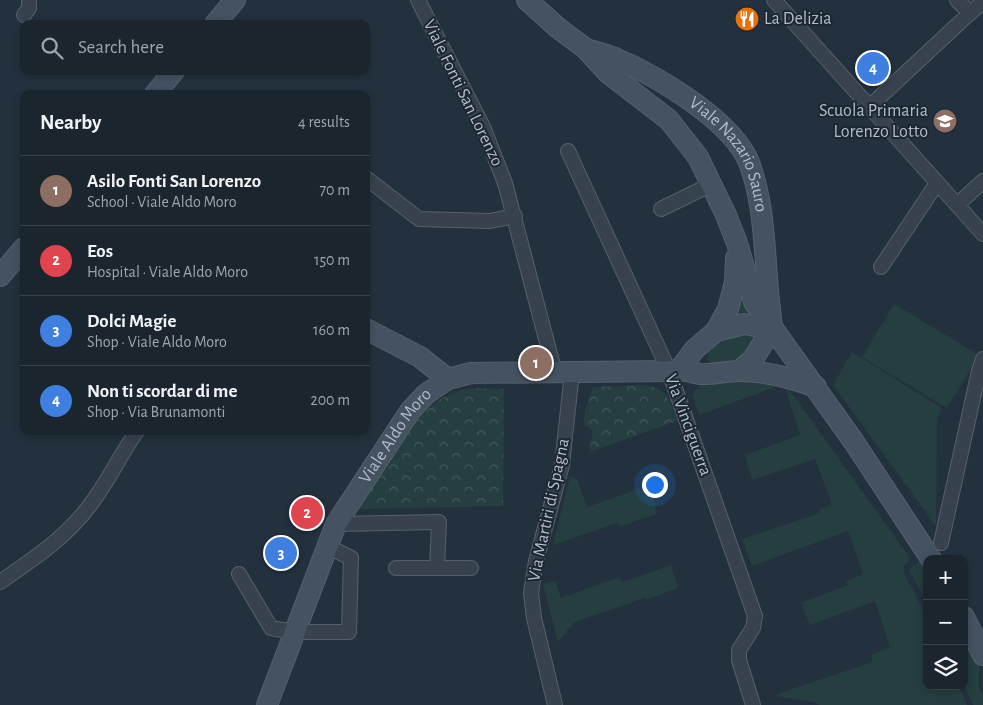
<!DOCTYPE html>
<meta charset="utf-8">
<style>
:root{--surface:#1a252e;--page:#27313a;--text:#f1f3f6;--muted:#9fa5aa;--line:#38424a;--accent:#8c9099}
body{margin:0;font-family:"Alegreya Sans",sans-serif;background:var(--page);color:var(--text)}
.controls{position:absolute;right:15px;bottom:15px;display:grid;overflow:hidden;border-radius:10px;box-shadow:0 2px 8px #0003}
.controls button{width:45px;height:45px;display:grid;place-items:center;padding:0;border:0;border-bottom:1px solid var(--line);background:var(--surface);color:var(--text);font:25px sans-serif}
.you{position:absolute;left:654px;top:484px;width:18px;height:18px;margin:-12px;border:4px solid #fff;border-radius:50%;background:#1a73e8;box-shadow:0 0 0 8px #1a73e833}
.badge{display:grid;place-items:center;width:32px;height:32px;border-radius:50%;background:var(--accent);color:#fff;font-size:16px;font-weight:700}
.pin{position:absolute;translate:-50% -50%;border:2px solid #fff;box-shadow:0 1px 5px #0006}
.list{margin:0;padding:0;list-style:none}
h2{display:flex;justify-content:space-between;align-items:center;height:65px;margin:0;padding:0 20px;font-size:21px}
h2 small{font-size:16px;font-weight:400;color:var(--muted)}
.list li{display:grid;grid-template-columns:32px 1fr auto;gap:15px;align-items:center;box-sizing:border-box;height:70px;padding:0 20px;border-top:1px solid var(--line)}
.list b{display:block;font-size:19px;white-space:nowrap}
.list p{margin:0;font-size:16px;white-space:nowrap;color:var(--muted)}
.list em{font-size:16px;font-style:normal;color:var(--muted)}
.icon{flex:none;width:28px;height:28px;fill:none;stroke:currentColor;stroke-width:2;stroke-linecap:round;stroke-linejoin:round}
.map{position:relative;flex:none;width:983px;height:705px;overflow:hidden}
.search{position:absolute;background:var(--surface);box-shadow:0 2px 8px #0003;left:20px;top:20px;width:350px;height:55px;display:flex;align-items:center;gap:12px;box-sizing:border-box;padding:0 18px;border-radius:10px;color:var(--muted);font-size:19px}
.panel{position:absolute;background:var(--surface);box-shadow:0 2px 8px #0003;left:20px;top:90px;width:350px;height:345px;border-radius:10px}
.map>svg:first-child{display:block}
</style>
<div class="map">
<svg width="983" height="705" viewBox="0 0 983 705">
<defs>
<pattern id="park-crowns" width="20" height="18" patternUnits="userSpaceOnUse" patternTransform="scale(1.25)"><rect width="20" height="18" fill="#253e3f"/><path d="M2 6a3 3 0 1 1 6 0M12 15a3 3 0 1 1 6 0" fill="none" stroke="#425859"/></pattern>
</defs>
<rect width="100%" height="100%" fill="#23313e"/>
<g fill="#253e3f">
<polygon points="740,282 744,305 750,321 735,321"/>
<polygon points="894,304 979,355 947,408 862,357"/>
<path d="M735,332L758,337L759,341C753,347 742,361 736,363C726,367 713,366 707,359L709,347Z"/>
<polygon points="852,352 942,408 937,419 936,526 833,385"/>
<polygon points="703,382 757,382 781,385 699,415 692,395"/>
<polygon points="785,387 794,396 910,558 903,568 906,578 927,616 927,686 959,686 967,705 820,705 812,702 776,696 780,693 870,663 873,661 871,655 890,647 875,601 810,625 801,603 848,585 846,581 863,574 848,531 752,566 742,539 820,513 818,510 832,504 815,459 752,480 745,455 800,435"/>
<polygon points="570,476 577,479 587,507 639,489 654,497 656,514 619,527 617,523 553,545"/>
<polygon points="920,561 927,572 927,603 909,570"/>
<polygon points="671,565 678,588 646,600 645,598 574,622 558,642 543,584 555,581 561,598 619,577 623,582"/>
<polygon points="964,637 979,662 979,686 983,697 983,705 973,705 964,684"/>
</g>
<g fill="url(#park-crowns)">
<path d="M644,385C668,388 670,401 677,421L589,452L593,430L584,424C584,411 588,399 593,387Z"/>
<path d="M468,388L504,389L503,506L358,509L414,424C429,404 444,395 468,388Z"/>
</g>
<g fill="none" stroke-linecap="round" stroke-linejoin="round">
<defs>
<g id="street">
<polyline points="418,0 483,127 505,183 555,373"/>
<polyline points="774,0 983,234"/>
<polyline points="970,13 983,2"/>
<polyline points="24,15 29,8 29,0"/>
<polyline points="869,107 970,13 957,0"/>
<polyline points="568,151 669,371 755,616 753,628 739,650 739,660 753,705"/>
<polyline points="366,178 419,219 490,221 515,216"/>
<polyline points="957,205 983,181"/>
<polyline points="661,209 712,184"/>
<polyline points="881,267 937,183"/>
<polyline points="336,524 439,522 437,568 471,568"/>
<polyline points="941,543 979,371 983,359"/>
<polyline points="396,568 437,568"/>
<polyline points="239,574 271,628 294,632 349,632 351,558 327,546"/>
<path d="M0,582C33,559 66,538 90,505C108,482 120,455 137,431"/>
<polyline points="555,705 534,618 531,593 536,561 562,465 572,372"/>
</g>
<g id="secondary">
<polyline points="527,0 558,28 586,49 608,73 669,120 698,157 726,215 737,243 754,302 854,442 931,559"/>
<polyline points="215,24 235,0"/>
<path id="s1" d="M586,49C596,52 606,54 615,58C657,76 734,121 750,165C763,202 764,239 767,277C768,294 770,310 772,327"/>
<polyline points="155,94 174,71"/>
<polyline points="0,276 24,248"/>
<polyline points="366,329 420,357 448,379"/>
<polyline points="716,331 728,309 735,282 736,258"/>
<polyline points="680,369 694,350 716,331 744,324 772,329"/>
<polyline points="739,371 753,359 772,329"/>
<polyline points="964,617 983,655"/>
<path id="s2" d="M267,705L336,524L410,411L426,394L448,379L471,373L669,371C685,368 686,372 700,374C712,375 726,371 739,371C767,371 790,378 816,387"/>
</g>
</defs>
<use href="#street" stroke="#55606c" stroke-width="16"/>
<use href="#secondary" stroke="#55606c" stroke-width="22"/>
<use href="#street" stroke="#37424e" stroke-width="14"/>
<use href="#secondary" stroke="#455261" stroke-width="20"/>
</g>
<defs>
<symbol id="restaurant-disc" viewBox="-11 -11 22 22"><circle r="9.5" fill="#e8710a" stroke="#1c2733"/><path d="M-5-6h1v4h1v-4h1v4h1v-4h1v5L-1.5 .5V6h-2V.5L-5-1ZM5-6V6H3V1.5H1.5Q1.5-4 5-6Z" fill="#fff"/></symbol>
<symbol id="school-disc" viewBox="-11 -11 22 22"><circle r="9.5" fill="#8d6e63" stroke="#1c2733"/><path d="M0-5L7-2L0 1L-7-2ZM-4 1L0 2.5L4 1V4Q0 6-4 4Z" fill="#fff"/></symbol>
</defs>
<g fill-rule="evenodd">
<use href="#restaurant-disc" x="733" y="5" width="28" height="28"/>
<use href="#school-disc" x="931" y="107" width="28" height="28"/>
</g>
<g text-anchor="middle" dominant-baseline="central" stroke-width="4" stroke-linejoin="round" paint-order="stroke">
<g font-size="18" fill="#b3bdc9" stroke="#1c2733" text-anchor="start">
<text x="764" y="19">La Delizia</text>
<text x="928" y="111" text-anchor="end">Scuola Primaria<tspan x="928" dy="21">Lorenzo Lotto</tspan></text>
</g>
<g font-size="18" fill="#b3bdc9" stroke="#1c2733">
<text transform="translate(463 93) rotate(64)">Viale Fonti San Lorenzo</text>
<text stroke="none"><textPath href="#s1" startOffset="186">Viale Nazario Sauro</textPath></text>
<text transform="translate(688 425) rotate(70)">Via Vinciguerra</text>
<text stroke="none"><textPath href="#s2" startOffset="300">Viale Aldo Moro</textPath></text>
<text transform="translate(549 510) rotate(-78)">Via Martiri di Spagna</text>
</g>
</g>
</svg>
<div class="controls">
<button>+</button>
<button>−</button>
<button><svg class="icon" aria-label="layers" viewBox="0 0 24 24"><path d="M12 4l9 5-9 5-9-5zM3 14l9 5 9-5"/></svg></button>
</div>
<div class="you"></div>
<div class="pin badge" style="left:536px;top:363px;background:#8d6e63">1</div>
<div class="pin badge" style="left:307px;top:513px;background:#e0444e">2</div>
<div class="pin badge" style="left:281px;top:553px;background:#3f7fe0">3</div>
<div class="pin badge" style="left:873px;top:68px;background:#3f7fe0">4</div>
<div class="search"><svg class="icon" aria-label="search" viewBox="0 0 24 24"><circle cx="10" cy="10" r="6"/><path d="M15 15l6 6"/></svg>Search here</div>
<section class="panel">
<h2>Nearby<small>4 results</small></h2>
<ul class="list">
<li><span class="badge" style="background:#8d6e63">1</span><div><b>Asilo Fonti San Lorenzo</b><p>School · Viale Aldo Moro</p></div><em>70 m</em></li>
<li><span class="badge" style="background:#e0444e">2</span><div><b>Eos</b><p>Hospital · Viale Aldo Moro</p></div><em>150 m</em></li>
<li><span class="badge" style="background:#3f7fe0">3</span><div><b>Dolci Magie</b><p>Shop · Viale Aldo Moro</p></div><em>160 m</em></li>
<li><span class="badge" style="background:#3f7fe0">4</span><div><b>Non ti scordar di me</b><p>Shop · Via Brunamonti</p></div><em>200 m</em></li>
</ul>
</section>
</div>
